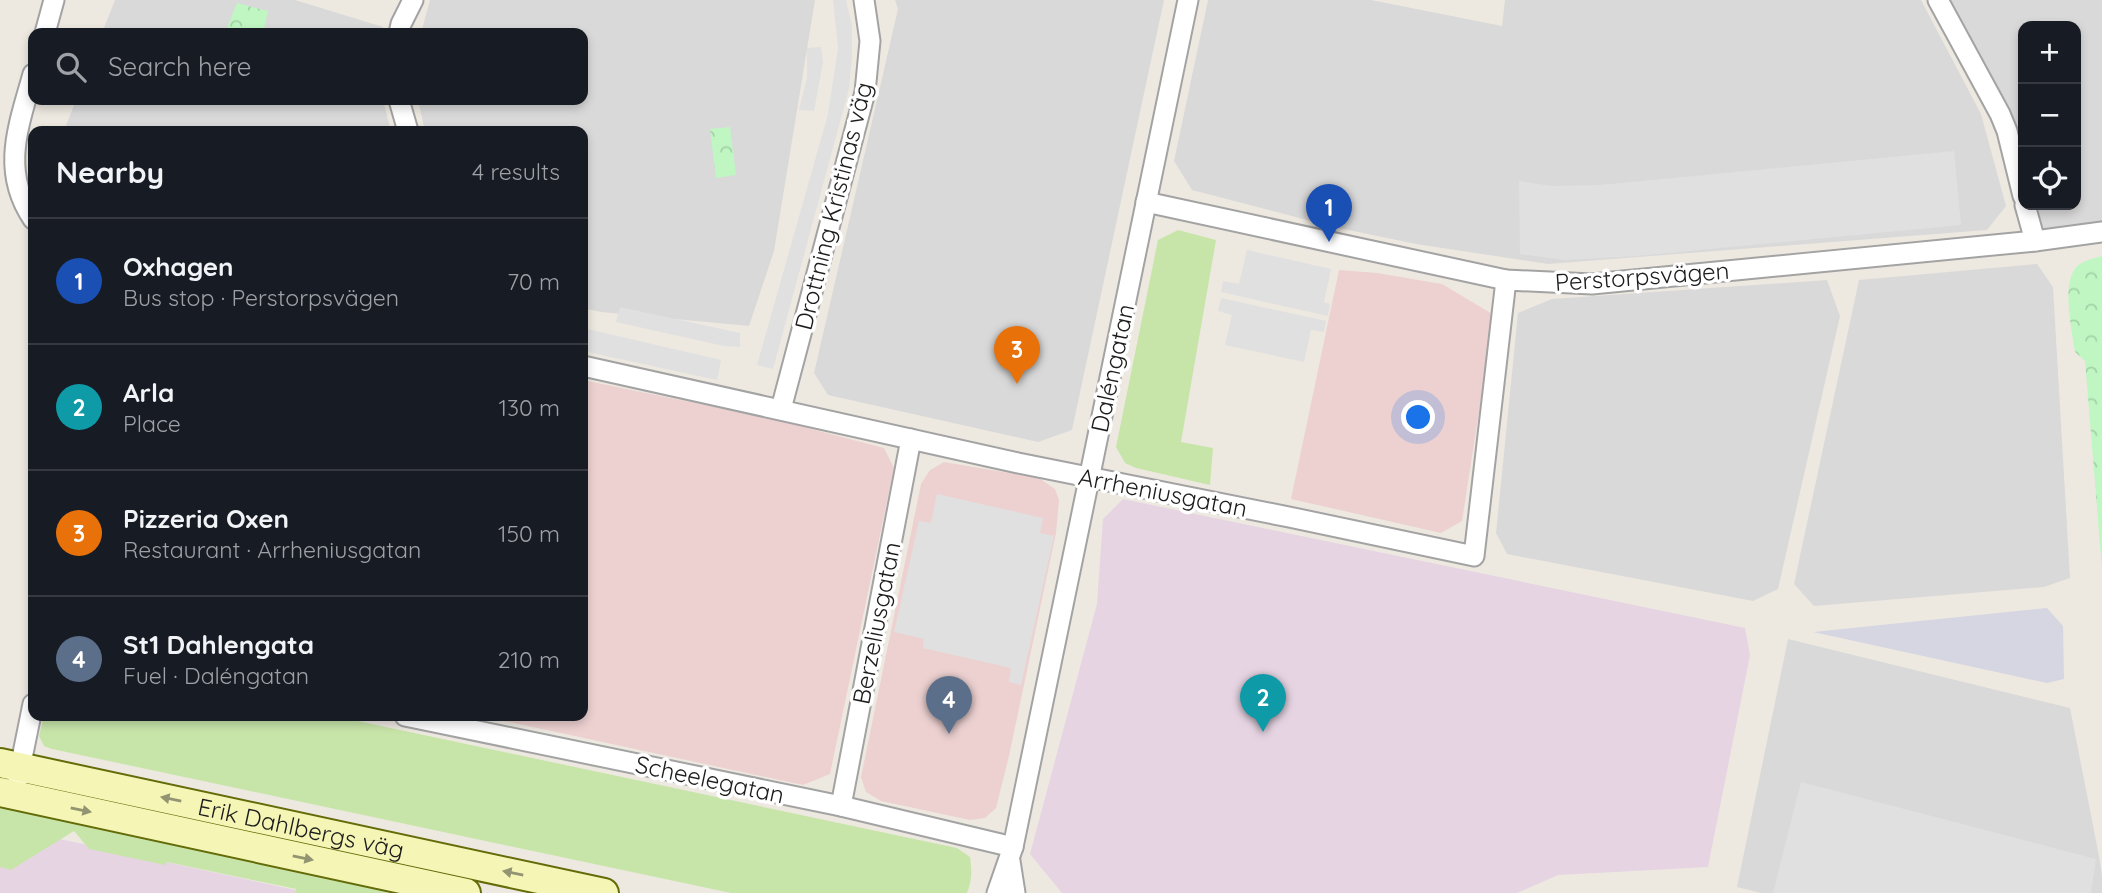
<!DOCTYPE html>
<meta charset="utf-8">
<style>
:root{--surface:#171b24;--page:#20242c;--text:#f1f3f6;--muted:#9ea1a6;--line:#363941;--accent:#ea580c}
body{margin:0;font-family:Quicksand,sans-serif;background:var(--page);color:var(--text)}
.controls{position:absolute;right:21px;top:21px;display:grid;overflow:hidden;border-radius:14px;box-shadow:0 4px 10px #0003}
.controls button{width:63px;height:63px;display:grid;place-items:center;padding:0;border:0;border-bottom:2px solid var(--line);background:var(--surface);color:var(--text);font:35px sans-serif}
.you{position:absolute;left:1419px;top:418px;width:24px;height:24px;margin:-18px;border:5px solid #fff;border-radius:50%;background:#1a73e8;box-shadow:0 0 0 10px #1a73e833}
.badge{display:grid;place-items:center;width:46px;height:46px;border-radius:50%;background:var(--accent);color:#fff;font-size:23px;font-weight:700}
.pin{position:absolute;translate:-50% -58px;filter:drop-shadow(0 2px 4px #0008)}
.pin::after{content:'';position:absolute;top:37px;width:24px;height:21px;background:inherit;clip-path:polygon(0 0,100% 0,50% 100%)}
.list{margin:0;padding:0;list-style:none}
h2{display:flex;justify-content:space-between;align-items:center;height:91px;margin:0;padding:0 28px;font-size:30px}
h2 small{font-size:23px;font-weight:400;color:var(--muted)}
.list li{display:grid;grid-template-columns:46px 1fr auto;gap:21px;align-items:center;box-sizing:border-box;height:126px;padding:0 28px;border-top:2px solid var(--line)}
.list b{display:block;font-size:26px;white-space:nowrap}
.list p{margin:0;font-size:23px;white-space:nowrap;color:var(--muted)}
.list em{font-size:23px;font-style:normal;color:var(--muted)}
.icon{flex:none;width:38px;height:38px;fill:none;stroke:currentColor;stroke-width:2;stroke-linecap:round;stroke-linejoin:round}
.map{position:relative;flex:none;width:2102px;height:893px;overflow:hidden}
.search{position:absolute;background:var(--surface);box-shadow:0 4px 10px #0003;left:28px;top:28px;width:560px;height:77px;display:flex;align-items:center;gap:18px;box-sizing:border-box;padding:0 24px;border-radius:14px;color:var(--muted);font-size:26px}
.panel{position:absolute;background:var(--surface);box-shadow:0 4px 10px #0003;left:28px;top:126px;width:560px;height:595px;border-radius:14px}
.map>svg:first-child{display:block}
</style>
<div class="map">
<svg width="2102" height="893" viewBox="0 0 2102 893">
<defs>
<pattern id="park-crowns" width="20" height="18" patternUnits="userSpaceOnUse" patternTransform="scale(1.75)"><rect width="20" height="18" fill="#bff6c2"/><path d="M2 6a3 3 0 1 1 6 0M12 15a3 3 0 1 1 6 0" fill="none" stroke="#a4d2a6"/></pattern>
</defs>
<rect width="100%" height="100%" fill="#ede9e1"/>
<g fill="#dad9d9">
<polygon points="115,0 295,0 383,27 382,33 102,33"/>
<polygon points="430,0 815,0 774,251 749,326 601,312 583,308 583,131 425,131 418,100 583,100 583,33 421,33"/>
<polygon points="895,0 1164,0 1072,430 1038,442 828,395 814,373 898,9"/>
<polygon points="1208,0 1371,0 1502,26 1505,0 1921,0 1981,114 2006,206 1987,230 1548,264 1416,244 1334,227 1192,190 1174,161"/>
<polygon points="1938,0 2102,0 2102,232 2035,241 2025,205 2076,205 2076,26 2023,26 2023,196 2007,131"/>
<polygon points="76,100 383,100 391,131 64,131"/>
<polygon points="2037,264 2053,287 2070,578 2044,587 1814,606 1794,584 1859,280"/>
<polygon points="1827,280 1840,316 1778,589 1753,601 1507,554 1496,533 1518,313 1552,299"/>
<polygon points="1788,639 2070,708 2099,856 2102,876 2102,893 1761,893 1737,887"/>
</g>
<g fill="#edd1d1">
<polygon points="1339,270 1377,273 1442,284 1494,315 1462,521 1441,533 1291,499"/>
<polygon points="583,380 777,420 884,448 894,468 830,774 803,785 481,716 583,716"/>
<polygon points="944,462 1039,478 1055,489 1059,500 1056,533 1009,756 996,808 985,818 970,820 881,801 866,792 861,777 921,484 930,470"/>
</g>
<g fill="#e6d4e3">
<polygon points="1123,499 1745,628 1750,655 1708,867 1558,875 1517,893 1062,893 1030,854 1097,604 1103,519"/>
<polygon points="0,826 309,893 0,893"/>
</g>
<g fill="#c8e5a9">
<polygon points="1178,230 1216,240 1181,442 1213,448 1210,485 1136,468 1125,463 1116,447 1158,240"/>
<path d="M44,716H334L957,848L970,857C972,870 972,881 967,893H731L52,749L44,746L39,736Z"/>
<polygon points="0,804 423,893 295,893 296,889 167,862 165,865 89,849 74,831 11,870 0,867"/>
</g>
<g fill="url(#park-crowns)">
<polygon points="237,3 268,11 263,33 249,33 227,28"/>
<polygon points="730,127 736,175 716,178 710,129"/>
<path d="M2102,256V569L2085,361L2075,352C2072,332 2063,290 2073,272C2078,261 2092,259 2102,256Z"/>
</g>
<g fill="#e0e0e0">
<polygon points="833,0 846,0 852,26 852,57 849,89 773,369 757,365 828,114 838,48"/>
<polygon points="821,47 823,62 814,111 799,110 807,78 807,48"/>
<polygon points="1954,151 1961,225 1637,256 1564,260 1520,254 1519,181 1552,186 1600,185"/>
<polygon points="1247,250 1331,269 1324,302 1330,304 1328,316 1221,292 1223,281 1239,284"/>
<polygon points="1221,298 1326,321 1324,332 1311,330 1304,362 1225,345 1232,315 1218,311"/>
<polygon points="620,307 740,333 740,347 724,346 616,322"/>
<polygon points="583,328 721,360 717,380 583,351"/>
<polygon points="937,494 1043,518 1040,533 1054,536 1021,685 1009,682 1011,668 923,648 924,639 894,632 919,521 931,523"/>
<polygon points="1801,782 2096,859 2091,893 1773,893"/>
</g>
<polygon fill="#d6d6e2" points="2047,608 2063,626 2064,679 2047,683 1813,632"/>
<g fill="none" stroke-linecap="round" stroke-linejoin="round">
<defs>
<g id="minor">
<polyline points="1938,0 2000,114 2007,131 2023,196"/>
<polyline points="45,33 54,0"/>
<polyline points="399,33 401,24 413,0"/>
<path d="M33,74C19,125 0,170 33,219"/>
<polyline points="399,100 408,131"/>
<polyline points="1146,202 1506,280 1592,284 2035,241 2102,232"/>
<polyline points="2025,205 2035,241"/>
<polyline points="583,366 1018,463 1289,517 1474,556 1506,280"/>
<polyline points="781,409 865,92 870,41 864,0"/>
<polyline points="405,716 841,806 1013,847"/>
<polyline points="18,778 33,704"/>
<polyline points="841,806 911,439"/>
<polyline points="1010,861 1015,893"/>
<polyline points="997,893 1013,847 1188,0"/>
</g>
<g id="secondary">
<path id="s1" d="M0,763L604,893"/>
<polyline points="0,792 466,893"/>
</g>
</defs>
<use href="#minor" stroke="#a3a3a3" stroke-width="23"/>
<use href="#secondary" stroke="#646c09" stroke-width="32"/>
<use href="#minor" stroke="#fff" stroke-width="19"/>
<use href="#secondary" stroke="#f5f6b6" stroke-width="28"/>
</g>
<defs><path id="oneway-solid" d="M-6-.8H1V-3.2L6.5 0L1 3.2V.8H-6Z" transform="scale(1.75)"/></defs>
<g fill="#939471">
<use href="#oneway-solid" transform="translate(171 799) rotate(-168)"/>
<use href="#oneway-solid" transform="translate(81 810) rotate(12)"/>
<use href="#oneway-solid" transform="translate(303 858) rotate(12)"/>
<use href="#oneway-solid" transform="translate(513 873) rotate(-168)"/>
</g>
<g text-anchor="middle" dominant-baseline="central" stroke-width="7" stroke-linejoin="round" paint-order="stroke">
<g font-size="24" fill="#1c1c1c" stroke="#fff">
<text transform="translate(833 206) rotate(-76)">Drottning Kristinas väg</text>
<text transform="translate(1642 276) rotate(-4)">Perstorpsvägen</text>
<text transform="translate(1112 368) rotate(-78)">Daléngatan</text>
<text transform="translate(1163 492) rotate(11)">Arrheniusgatan</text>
<text transform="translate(876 623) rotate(-79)">Berzeliusgatan</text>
<text transform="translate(710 779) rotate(12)">Scheelegatan</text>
<text stroke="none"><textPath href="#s1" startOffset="308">Erik Dahlbergs väg</textPath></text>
</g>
</g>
</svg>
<div class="controls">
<button>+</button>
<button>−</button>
<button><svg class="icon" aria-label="locate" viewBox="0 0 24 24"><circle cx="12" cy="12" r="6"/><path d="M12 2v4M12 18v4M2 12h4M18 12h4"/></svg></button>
</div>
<div class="you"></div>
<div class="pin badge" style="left:1329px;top:242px;background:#1a4fb4">1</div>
<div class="pin badge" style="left:1263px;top:732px;background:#0f9aa8">2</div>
<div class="pin badge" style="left:1017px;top:384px;background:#e8710a">3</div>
<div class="pin badge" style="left:949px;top:734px;background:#5c6f8a">4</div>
<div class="search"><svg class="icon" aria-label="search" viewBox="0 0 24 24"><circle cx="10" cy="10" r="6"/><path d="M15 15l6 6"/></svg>Search here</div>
<section class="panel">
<h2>Nearby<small>4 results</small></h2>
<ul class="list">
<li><span class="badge" style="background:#1a4fb4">1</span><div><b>Oxhagen</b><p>Bus stop · Perstorpsvägen</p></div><em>70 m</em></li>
<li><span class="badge" style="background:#0f9aa8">2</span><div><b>Arla</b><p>Place</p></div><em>130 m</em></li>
<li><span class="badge" style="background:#e8710a">3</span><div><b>Pizzeria Oxen</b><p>Restaurant · Arrheniusgatan</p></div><em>150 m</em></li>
<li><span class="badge" style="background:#5c6f8a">4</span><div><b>St1 Dahlengata</b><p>Fuel · Daléngatan</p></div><em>210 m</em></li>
</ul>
</section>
</div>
